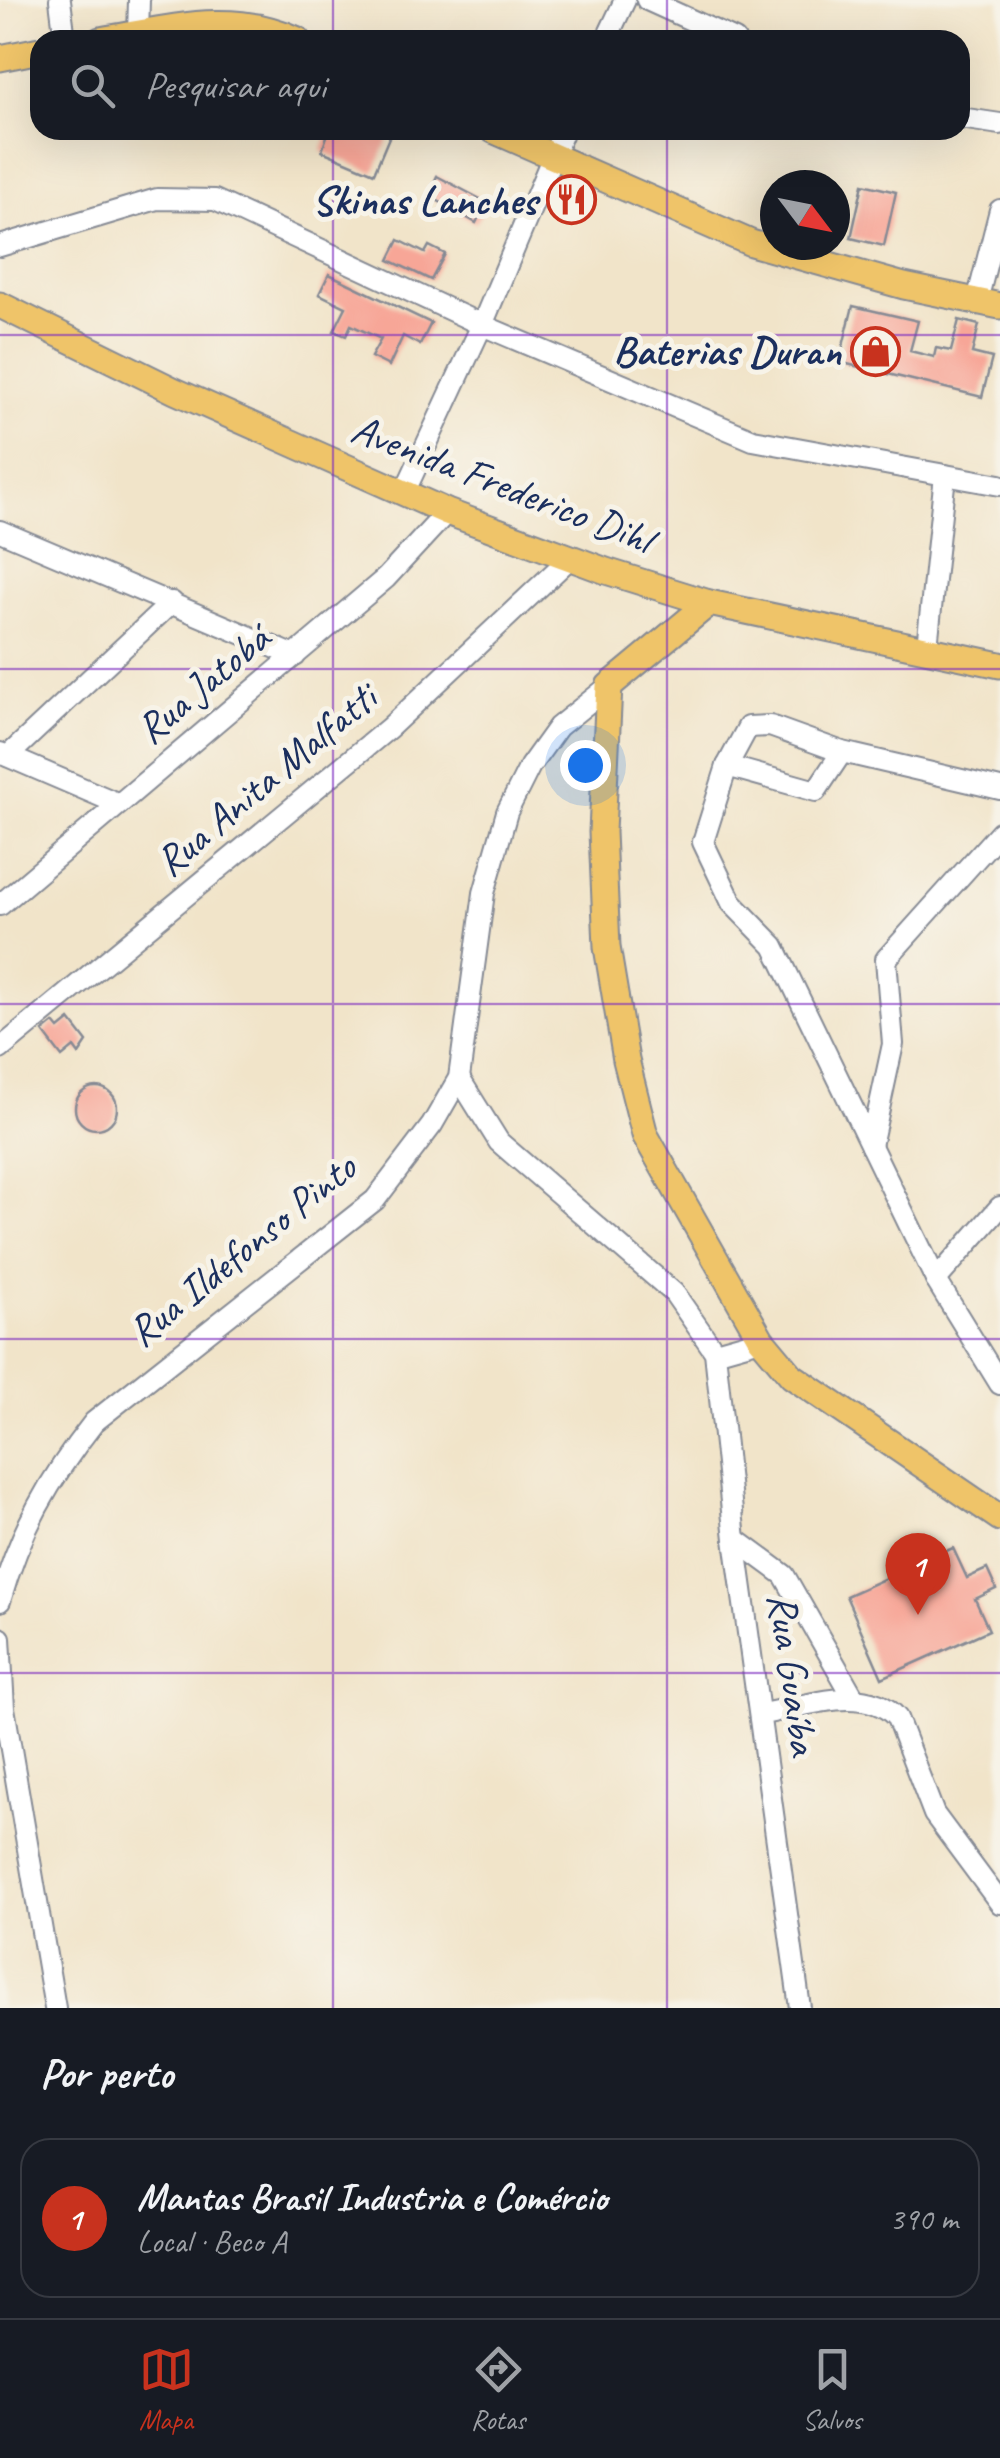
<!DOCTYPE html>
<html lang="pt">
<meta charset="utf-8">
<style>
:root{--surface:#171b24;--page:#20242c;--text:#f1f3f6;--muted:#9ea1a6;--line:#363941;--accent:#c8321e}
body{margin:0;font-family:Caveat,sans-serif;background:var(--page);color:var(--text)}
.compass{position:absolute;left:760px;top:170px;width:90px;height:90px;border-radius:50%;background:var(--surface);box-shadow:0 10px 40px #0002;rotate:122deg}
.you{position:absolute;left:585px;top:765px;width:35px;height:35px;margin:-25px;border:8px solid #fff;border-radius:50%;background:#1a73e8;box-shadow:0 0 0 15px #1a73e833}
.badge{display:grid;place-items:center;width:65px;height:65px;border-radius:50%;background:var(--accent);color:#fff;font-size:32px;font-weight:700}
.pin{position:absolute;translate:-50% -82px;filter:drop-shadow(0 2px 5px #0008)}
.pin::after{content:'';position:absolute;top:52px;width:35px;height:30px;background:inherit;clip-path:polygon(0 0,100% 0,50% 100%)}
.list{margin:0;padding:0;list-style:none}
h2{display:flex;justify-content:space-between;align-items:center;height:130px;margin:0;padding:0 40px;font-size:42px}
h2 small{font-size:32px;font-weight:400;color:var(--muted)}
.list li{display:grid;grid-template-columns:65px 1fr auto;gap:30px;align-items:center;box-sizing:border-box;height:160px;margin:0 20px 20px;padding:0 20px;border:2px solid var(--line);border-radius:30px}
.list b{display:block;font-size:38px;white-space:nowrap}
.list p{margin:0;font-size:32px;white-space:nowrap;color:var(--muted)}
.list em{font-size:32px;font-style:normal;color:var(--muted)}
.icon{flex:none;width:55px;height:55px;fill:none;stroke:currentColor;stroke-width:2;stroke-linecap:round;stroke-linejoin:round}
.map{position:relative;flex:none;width:1000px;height:2008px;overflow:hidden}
.search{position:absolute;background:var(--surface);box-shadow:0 10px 40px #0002;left:30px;right:30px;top:30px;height:110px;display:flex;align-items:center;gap:25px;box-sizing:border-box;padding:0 35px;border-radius:30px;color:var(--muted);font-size:38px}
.sheet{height:310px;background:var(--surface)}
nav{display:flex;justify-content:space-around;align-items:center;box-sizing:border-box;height:140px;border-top:2px solid var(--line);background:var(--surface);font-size:28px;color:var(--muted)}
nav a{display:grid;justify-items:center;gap:5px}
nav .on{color:var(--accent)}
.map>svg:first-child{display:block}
</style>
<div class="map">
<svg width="1000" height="2008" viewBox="0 0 1000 2008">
<rect width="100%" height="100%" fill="#f7f3e8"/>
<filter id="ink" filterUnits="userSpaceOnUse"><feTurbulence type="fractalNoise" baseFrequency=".01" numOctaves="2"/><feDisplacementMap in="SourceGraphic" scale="20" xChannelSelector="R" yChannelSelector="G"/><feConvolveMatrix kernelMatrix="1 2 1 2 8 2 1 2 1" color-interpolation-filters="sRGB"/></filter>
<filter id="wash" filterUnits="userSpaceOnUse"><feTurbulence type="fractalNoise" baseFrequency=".0048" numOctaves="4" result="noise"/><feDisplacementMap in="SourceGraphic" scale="40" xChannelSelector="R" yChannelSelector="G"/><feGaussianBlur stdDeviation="2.25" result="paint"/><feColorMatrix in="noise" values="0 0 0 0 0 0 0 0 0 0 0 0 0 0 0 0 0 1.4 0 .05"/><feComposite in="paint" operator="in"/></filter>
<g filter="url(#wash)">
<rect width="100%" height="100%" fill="#f1e4c9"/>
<g id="blocks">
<g fill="#f7a697">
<polygon points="329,130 378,130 390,135 374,173 322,151"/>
<polygon points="437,176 486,202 476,223 428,195"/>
<polygon points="566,182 589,192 581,213 557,203"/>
<polygon points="863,184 896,192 884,246 851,238"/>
<polygon points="399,240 425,253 429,246 445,254 431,280 389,260"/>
<polygon points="329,274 431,323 420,345 403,336 389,366 371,357 381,339 351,325 346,336 334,331 346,307 319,294"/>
<polygon points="853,306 918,321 910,351 934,357 936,348 951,351 959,320 979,325 972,353 992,358 982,397 839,362"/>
<polygon points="70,1020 87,1042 79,1054 74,1047 62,1057 43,1032 54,1023 59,1029"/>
<circle cx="96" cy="1108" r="21"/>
<polygon points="953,1548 967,1578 987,1569 996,1589 975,1599 989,1630 882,1678 846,1596"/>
</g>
</g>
</g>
<g filter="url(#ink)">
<use href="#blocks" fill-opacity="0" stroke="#868a94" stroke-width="2.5"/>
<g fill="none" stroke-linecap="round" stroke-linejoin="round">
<defs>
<g id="minor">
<polyline points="60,0 65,40"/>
<polyline points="647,0 735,40"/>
<polyline points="138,34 139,0"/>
<polyline points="606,40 625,0"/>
<polyline points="960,118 1000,124"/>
<polyline points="0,246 157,199 215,200 482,325 753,440 1000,485"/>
<polyline points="977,301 1000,210"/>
<polyline points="404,493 482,325 564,130"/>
<polyline points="0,531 295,656"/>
<polyline points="927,647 945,475"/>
<polyline points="0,753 119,804"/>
<polyline points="8,756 172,602"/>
<polyline points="727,766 816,791 842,752"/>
<polyline points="1000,789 842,752 770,726 748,727 727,766 703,842 732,903 774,946 936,1280 1000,1384"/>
<polyline points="0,905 386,578 447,512"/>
<polyline points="0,1049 389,728 570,558"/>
<polyline points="459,1078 499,1142 674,1293 715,1352 735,1539 800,2008"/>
<polyline points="871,1146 893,1044 886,959 1000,832"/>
<polyline points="936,1280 1000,1207"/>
<polyline points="715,1352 761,1339"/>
<polyline points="735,1539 784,1575 854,1698"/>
<path d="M0,1601C20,1531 49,1479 94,1422L375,1200L432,1125L459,1078L484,893L507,812L530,766L558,727L609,686"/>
<polyline points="0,1638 4,1708 55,2008"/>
<path d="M762,1714C804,1707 866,1682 897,1718L934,1814L1000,1903"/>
</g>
<g id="major">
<path d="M100,40C169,29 231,9 298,40"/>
<polyline points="0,58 40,50"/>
<polyline points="493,130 751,243 904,286 1000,306"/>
<polyline points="0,305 175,391 447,512 606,571 709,603 1000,665"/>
<polyline points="709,603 609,686 602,832 607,947 626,1060 645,1135 761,1339 792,1376 1000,1518"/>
</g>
</defs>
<use href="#minor" stroke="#868a94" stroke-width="24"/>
<use href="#major" stroke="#868a94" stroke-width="29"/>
<use href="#minor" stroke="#fff" stroke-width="20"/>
<use href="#major" stroke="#efc469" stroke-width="25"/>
</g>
</g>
<path fill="none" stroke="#7b2cbf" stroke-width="2.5" stroke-opacity="0.55" d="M333,0V40M667,0V40M333,130V2008M667,130V2008M0,335H1000M0,669H1000M0,1004H1000M0,1339H1000M0,1673H1000"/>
<defs>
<symbol id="restaurant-ring" viewBox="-11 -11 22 22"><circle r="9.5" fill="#f7f3e8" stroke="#c8321e" stroke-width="1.5"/><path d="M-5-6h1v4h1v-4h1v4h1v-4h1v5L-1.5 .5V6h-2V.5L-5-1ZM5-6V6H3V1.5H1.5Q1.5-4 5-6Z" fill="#c8321e"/></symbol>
<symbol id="shop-ring" viewBox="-11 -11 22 22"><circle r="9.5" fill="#f7f3e8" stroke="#c8321e" stroke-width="1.5"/><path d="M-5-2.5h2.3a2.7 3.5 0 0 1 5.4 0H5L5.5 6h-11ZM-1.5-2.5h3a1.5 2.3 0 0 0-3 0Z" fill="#c8321e"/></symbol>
</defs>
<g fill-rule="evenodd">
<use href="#restaurant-ring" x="544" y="172" width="55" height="55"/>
<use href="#shop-ring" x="848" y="324" width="55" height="55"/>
</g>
<g text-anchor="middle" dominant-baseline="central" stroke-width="10" stroke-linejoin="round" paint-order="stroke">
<g font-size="42" font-weight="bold" fill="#1b2f5e" stroke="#f7f3e8" text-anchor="end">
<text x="537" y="200">Skinas Lanches</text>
<text x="841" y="351">Baterias Duran</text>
</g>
<g font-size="42" fill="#1b2f5e" stroke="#f7f3e8">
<text transform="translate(502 484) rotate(21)">Avenida Frederico Dihl</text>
<text transform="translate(203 684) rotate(-40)">Rua Jatobá</text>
<text transform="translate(266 780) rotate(-40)">Rua Anita Malfatti</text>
<text transform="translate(242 1250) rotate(-39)">Rua Ildefonso Pinto</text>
<text transform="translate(793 1674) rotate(82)">Rua Guaíba</text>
</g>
</g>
</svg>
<svg class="compass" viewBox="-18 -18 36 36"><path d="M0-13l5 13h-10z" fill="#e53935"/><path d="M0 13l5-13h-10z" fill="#9ea1a6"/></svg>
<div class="you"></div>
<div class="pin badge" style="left:918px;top:1615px">1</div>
<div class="search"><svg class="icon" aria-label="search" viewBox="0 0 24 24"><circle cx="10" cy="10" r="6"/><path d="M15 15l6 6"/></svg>Pesquisar aqui</div>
</div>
<section class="sheet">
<h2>Por perto<small></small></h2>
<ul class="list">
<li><span class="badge">1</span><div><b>Mantas Brasil Industria e Comércio</b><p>Local · Beco A</p></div><em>390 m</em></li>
</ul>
</section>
<nav>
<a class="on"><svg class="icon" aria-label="map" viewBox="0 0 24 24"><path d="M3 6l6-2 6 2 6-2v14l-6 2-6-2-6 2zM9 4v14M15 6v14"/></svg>Mapa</a>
<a><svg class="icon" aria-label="directions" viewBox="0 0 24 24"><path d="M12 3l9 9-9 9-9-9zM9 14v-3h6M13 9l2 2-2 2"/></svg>Rotas</a>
<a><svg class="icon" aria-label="saved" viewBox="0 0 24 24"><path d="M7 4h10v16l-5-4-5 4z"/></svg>Salvos</a>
</nav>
